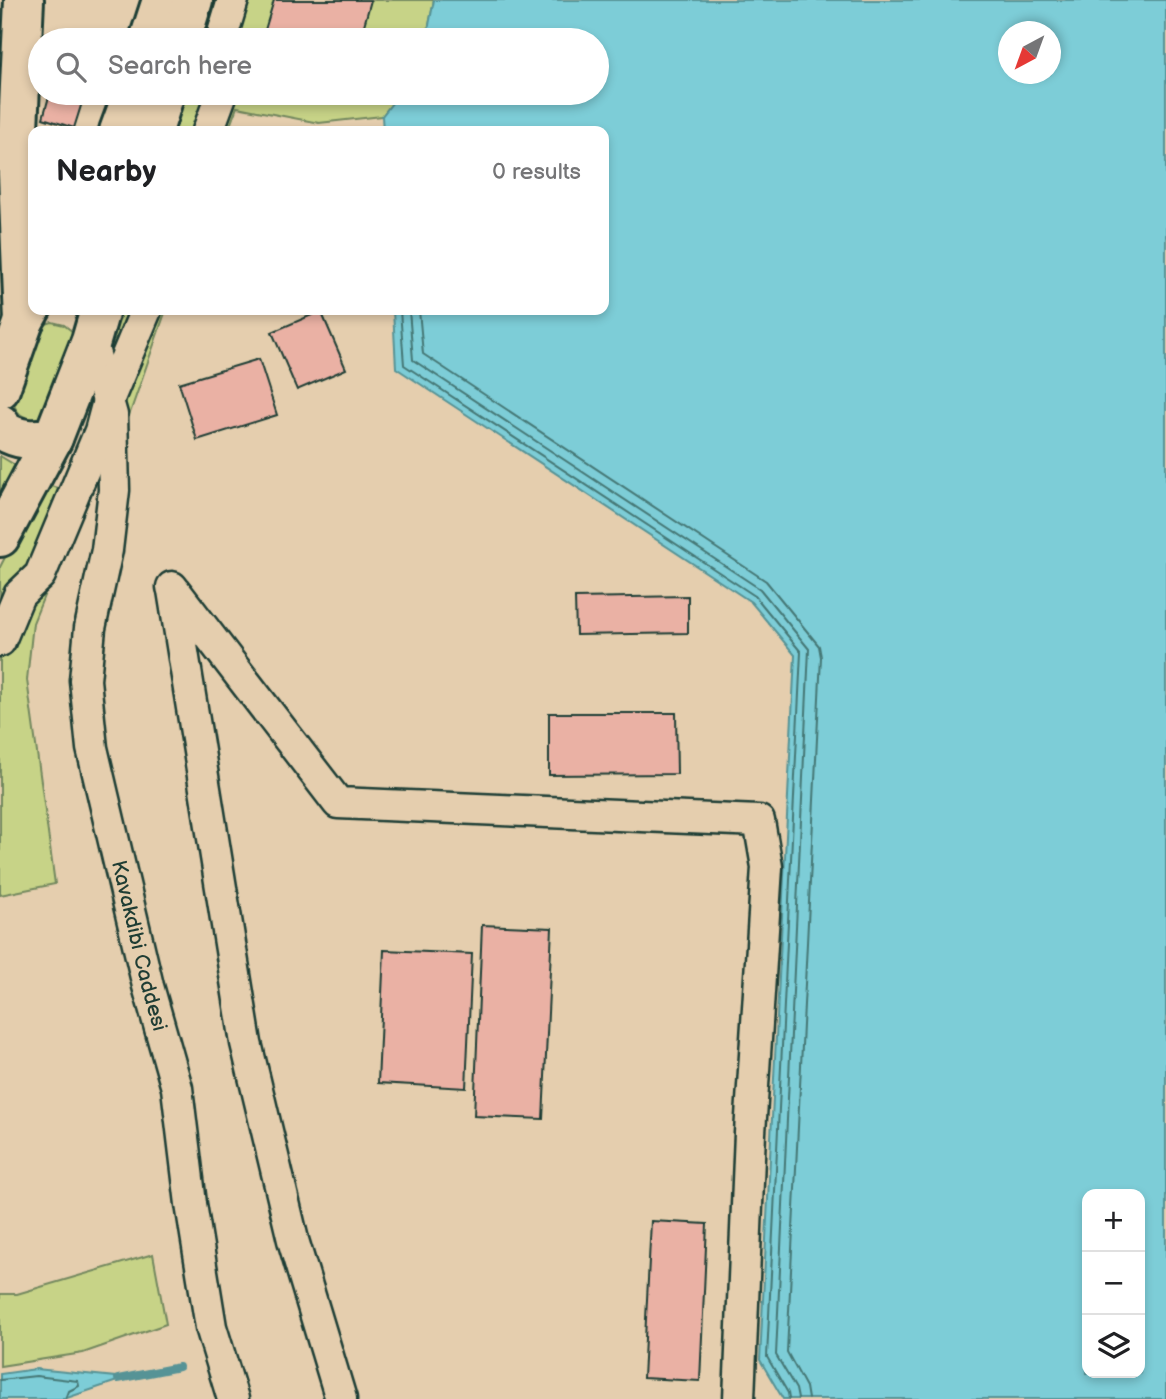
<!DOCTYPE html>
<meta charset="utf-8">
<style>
:root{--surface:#fff;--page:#f6f6f6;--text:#202124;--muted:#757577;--line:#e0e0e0}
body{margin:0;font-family:"Balsamiq Sans",sans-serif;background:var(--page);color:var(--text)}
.controls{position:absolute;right:21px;bottom:21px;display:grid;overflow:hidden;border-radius:14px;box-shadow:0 4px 10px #0003}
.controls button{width:63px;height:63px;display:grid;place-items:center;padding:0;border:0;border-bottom:2px solid var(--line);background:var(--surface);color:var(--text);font:35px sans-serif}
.compass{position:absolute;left:998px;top:21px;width:63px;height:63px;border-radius:50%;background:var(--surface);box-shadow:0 4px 10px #0003;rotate:221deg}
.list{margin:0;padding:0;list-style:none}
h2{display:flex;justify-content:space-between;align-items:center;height:91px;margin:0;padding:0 28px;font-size:30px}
h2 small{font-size:23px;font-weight:400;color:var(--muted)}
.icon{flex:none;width:38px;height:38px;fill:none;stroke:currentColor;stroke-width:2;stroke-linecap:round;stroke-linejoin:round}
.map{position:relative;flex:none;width:1166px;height:1399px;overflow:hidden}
.search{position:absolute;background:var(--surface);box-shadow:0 4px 10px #0003;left:28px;top:28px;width:581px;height:77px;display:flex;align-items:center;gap:18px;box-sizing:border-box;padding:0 24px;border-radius:38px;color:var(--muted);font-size:26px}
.panel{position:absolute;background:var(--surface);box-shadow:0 4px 10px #0003;left:28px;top:126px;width:581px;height:189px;border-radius:14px}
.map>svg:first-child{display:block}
</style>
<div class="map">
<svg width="1166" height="1399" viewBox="0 0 1166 1399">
<rect width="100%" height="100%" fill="#e5ceae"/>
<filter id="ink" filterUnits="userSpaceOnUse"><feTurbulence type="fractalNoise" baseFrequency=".0143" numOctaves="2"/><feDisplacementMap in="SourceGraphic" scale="14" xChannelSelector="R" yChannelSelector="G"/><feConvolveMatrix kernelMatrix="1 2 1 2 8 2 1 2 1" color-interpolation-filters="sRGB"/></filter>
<g filter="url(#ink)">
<g fill="#c7d387" stroke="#73885e" stroke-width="2">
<polygon points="189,0 434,0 426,40 176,40"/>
<polygon points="160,93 400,93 382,116 319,123 237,107 228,131 149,131"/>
<polygon points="96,310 166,310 115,456"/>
<path d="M52,322L64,325L73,332L74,338L45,416L39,420C25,418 17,416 13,402L41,331L46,324Z"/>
<polygon points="0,456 15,465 26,467 0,514"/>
<polygon points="43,484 58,488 64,500 68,536 33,623 27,680 55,884 0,895 0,567"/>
<polygon points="153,1254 166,1324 83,1353 0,1366 0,1294 17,1294"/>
</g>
<g fill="#7dcdd7" stroke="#579396" stroke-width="2" fill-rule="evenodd">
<path d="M434,0H1166V1399H783L760,1360L795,655L751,602L396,368L393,310H604V131H383L382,116L400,93H597V40H426ZM1009,32H1050V74H1009ZM1087,1194H1140V1373H1087Z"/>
<polygon points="36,1369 126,1378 64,1399 0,1399 0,1374"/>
</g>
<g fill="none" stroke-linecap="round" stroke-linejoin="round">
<g stroke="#457775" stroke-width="2">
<polyline points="400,310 404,365 755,596 801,652 767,1357 788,1393 789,1399"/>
<polyline points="409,310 413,360 760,589 809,649 776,1355 796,1389 798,1399"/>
<polyline points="419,310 423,354 766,581 819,646 821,657 787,1352 806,1387 808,1399"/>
<polyline points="0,1380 36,1376 78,1381 79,1386 69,1391 66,1399"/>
</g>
<polyline stroke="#579396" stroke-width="8" points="118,1379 179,1367"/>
</g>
<g fill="#eab1a4" stroke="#1f3d34" stroke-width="2">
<polygon points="274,0 371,0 360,40 298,40 265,30"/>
<polygon points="50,93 85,93 74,128 43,118"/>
<polygon points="321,311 346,369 297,390 272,332"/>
<polygon points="259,359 277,415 197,440 179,383"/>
<polygon points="688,596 688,633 576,635 575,598"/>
<polygon points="549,713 676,713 677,774 549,775"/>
<polygon points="482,925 552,928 543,1119 474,1116"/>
<polygon points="384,950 472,954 466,1088 378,1083"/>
<polygon points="651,1221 707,1224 700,1381 643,1378"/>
</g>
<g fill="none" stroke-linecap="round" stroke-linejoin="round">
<defs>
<g id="street">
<polyline points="221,40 233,0"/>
<polyline points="208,131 222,93"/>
<path id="s1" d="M91,341L112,415L114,490L107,550L90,628L85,680L92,748L148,986L177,1088L191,1204L211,1327L233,1399"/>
<polyline points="172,587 338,803 759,821 767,867 750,1133 739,1399"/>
<polyline points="173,590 246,1043 293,1240 341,1399"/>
<polyline points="0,641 19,595 40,575 100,431 108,401 146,310"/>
</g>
<g id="secondary">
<polyline points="24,0 17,150 24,321"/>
<polyline points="0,537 53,438"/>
</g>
<g id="primary">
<polyline points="149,40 162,0"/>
<polyline points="181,40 193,0"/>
<polyline points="119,131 133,93"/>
<polyline points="153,131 165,93"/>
<polyline points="0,389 24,321 33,305"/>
<path d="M0,424L2,430C20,441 33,440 53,438L91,341L100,310"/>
</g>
</defs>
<use href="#street" stroke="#1f3d34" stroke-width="35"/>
<use href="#secondary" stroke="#1f3d34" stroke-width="44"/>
<use href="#primary" stroke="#1f3d34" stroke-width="44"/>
<use href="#street" stroke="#e5ceae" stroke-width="30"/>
<use href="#secondary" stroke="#e5ceae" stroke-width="38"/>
<use href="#primary" stroke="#e5ceae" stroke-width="38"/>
</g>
</g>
<g text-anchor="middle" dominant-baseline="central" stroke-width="6" stroke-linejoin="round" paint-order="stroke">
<g font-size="21" fill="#1f3d34" stroke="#e5ceae">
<text stroke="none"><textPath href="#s1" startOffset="616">Kavakdibi Caddesi</textPath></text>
</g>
</g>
</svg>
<div class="controls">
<button>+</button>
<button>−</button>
<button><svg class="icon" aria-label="layers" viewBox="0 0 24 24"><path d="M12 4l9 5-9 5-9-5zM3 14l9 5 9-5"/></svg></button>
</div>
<svg class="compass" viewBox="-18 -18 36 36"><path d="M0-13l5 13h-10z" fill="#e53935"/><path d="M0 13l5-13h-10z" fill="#757577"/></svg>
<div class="search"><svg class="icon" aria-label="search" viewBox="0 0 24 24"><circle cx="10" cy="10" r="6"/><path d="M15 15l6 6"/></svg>Search here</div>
<section class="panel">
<h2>Nearby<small>0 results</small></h2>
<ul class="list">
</ul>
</section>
</div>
